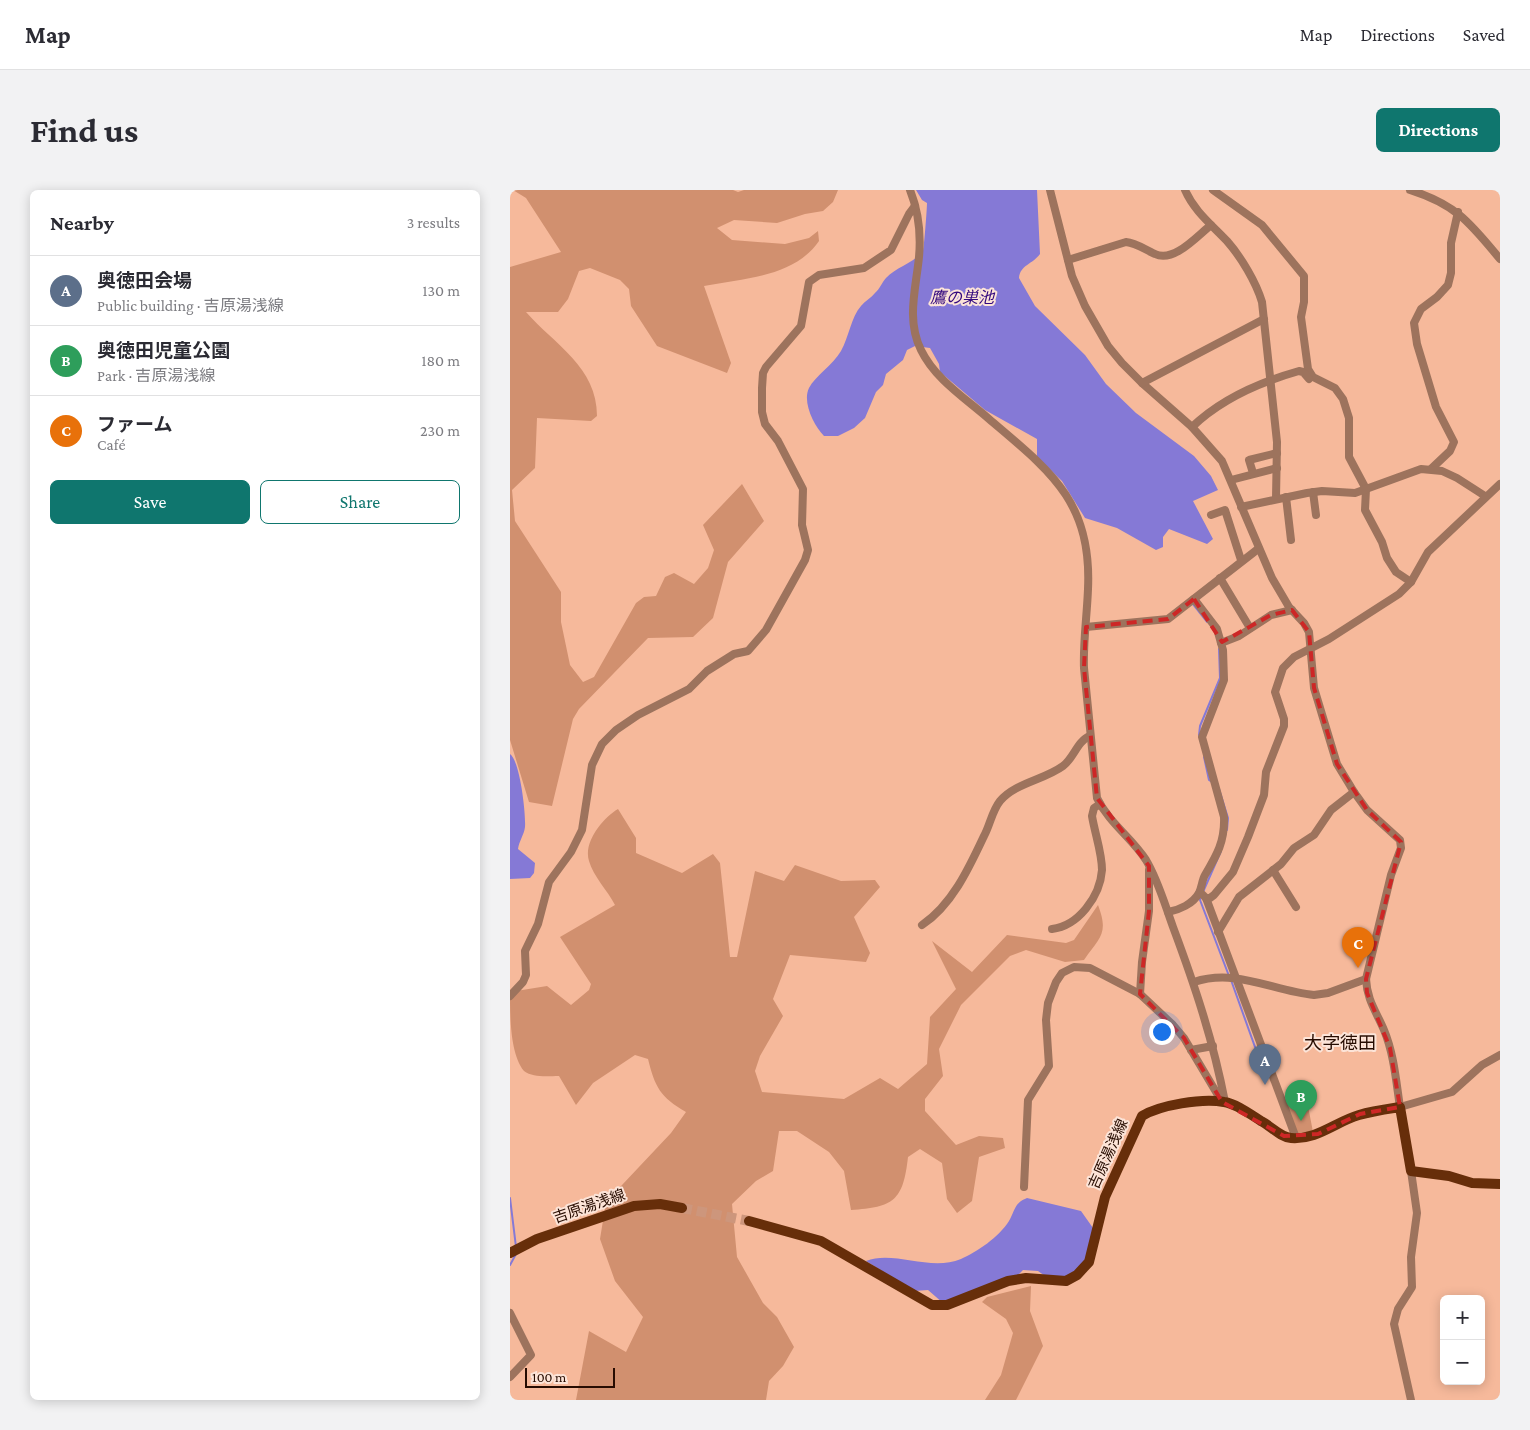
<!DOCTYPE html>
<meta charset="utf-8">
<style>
:root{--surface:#fff;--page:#f2f2f3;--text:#2b2b33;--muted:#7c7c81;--line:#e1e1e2;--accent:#0f766e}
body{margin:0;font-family:"Crimson Pro","Noto Sans JP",serif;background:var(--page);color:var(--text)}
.controls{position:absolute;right:15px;bottom:15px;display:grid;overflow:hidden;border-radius:8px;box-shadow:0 2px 12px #0003}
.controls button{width:45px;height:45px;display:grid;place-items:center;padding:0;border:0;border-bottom:1px solid var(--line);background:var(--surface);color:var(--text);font:25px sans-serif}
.scale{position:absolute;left:15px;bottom:12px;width:90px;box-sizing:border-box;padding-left:5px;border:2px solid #270c01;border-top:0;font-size:14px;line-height:18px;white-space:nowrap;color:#270c01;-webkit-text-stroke:4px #fce4d8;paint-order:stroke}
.you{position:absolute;left:651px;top:841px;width:18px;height:18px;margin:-12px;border:4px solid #fff;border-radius:50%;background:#1a73e8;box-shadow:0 0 0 8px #1a73e833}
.badge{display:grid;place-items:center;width:32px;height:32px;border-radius:50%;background:var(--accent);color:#fff;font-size:16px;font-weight:700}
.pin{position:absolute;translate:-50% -41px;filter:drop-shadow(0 1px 2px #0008)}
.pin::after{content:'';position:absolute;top:26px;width:18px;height:15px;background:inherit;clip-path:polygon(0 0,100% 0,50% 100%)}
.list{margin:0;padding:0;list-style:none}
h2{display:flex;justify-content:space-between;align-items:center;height:65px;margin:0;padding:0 20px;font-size:21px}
h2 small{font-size:16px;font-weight:400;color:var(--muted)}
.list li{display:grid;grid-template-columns:32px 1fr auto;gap:15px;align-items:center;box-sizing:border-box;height:70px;padding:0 20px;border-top:1px solid var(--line)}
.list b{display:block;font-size:19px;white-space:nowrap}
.list p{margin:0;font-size:16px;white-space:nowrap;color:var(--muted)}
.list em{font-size:16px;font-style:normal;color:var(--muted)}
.actions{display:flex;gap:10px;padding:15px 20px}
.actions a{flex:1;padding:11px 0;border:1px solid var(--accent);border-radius:8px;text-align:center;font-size:18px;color:var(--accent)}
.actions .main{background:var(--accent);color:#fff}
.map{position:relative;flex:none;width:990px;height:1210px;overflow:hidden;border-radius:8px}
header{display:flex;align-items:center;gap:30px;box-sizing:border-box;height:70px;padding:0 25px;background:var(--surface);border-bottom:1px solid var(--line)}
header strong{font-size:24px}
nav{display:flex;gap:28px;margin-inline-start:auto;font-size:18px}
.intro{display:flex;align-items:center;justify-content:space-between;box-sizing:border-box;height:120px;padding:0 30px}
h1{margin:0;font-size:35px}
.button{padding:12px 22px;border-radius:8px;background:var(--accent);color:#fff;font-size:18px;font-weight:700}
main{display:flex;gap:30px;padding:0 30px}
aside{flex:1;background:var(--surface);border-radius:8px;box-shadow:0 2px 12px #0003}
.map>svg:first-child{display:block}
</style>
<header>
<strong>Map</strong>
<nav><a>Map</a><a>Directions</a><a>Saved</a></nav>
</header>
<div class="intro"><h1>Find us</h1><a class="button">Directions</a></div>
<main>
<aside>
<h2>Nearby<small>3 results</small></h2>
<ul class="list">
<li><span class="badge" style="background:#5c6f8a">A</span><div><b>奥徳田会場</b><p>Public building · 吉原湯浅線</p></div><em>130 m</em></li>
<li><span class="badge" style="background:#2e9e5b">B</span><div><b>奥徳田児童公園</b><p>Park · 吉原湯浅線</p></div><em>180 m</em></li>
<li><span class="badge" style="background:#e8710a">C</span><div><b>ファーム</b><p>Café</p></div><em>230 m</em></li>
</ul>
<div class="actions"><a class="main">Save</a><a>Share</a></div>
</aside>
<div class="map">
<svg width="990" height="1210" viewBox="0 0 990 1210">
<rect width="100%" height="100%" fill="#f6b99b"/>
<g fill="#d1906f">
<path d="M3,0H223L228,2L234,0H328L323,12L313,21L295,24L267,33L224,30L207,38L222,50L275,54L299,48L308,41L309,51C284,87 235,88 194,96L221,173L217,183L147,156L121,116L119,99L110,90L80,78L69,81L58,109L48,122H16C45,155 87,177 87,226L81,231L27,228L25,278L2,300L5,331L51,402V432L60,475L73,492L84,487L126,413L134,407L146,406L155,387L164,383L184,394L198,378L204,360L193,335L232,294L254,331L218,372L203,428L183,447L138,448L69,519L63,529L42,616L19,612L0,550V77L51,62L16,8Z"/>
<path d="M108,619L126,648V663L172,683L203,664L210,673L220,767H227L245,681L274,691L285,675L331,691L365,690L370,697L344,727L360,763L356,772L280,765L263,809L273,826L250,866L245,881L252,902L334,909L370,888L388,899L417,874L420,827L446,799L422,751L462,782L497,745L556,753L564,750L588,715C599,744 590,747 574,770L555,772L516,760L500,766L451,815L429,859L433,886L415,909V921L446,955L469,946L493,948L495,958L469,967L462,1011L447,1023L437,1009L432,973L410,959L398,967C393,1011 384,1017 341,1020L334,981L319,962L287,941H269L263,981L246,991L222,1014L227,1067L253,1113L267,1127L284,1157L273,1176L259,1191L256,1210H66L79,1141L116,1162L133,1127L105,1091L90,1049L96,1012L161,943L176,922C150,907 145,897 138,869L125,865L83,893L66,915L49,886C38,886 23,888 14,881C0,864 0,826 0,802L37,796L61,815L79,800L81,794L50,747L105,715C98,701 83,686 79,671C73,652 93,628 108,619Z"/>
<polygon points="789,904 793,916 798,916 803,942 786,944 776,920 776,908"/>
<polygon points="521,1096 520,1121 533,1156 506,1210 475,1210 491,1185 503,1143 496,1129 472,1112 477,1107"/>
</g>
<g fill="#8579d6">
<path d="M406,0H527L530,64C523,74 510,75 509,88L525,116L575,165L596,194L626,223L684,266L701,286L708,300L683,311L703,349L697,354L659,339L653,347V357L646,360L607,338L575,328L552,291L527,267V249L475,220L430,182L429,174L420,158L405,156L397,160L393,170L376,184L373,195L366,202L355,228L344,238L328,246H314C304,236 292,212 299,198C305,186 323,175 331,161C339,147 341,127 351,116C355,111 361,108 365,103C370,99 372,92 376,88C386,77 404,73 413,61C414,58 417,19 417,13L412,10Z"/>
<path d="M0,564C10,571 16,624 15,637C14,645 9,651 8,659L25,673L24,683L20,688L0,689Z"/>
<path d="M517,1008L571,1021L583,1038L579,1071L559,1087L535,1086L528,1081L513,1080L507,1086L433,1113L418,1100L404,1101L356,1071C384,1060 420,1082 451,1069C467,1062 489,1047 499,1031C505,1021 504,1013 517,1008Z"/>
</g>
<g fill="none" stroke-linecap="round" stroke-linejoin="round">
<g stroke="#8579d6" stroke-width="2">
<polyline points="682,413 697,432"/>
<polyline points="689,545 690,536 710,488 709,459"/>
<polyline points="694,567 699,590 702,592"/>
<polyline points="709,599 718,628 717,640"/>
<polyline points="693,702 711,661"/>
<polyline points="691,707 690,710 719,786"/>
<polyline points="721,790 745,857 756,880"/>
<polyline points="0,1008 6,1057"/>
<polyline points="0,1075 6,1064"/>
</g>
<polyline stroke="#cd967c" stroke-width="10" stroke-dasharray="10 5" stroke-linecap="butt" points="172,1018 239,1031"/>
<g stroke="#9d735d" stroke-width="8">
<path d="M400,0C408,20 411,45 409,67C406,98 396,130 411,160C425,189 455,208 479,229C540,281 582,311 578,399C577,426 573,452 574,478L587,608C599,633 622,648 636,670C648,690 655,715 663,737C685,796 703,850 715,912"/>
<path d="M540,0L562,86L575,116L598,156L612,173L632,193L682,237L712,271L762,388L779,417L794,433L799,442L804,498L827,574L844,602L857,620L890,650L891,658L881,685L856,789C857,810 866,821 874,840C884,864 886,891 890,917L942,902L972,875L990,865"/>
<path d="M675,0C684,21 702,35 717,51C731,67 746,92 752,112L767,252L766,308"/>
<polyline points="703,0 752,35 794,86 794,112 791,127 798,179 803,187 825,198 833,209 839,228 839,267 856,299 855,320 872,352 877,368 886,382 901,392"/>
<path d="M900,0C947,15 960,33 990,69"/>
<path d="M558,70L616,52C627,53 635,60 645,64C664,73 687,46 701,35"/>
<polyline points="632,193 754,129"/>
<path d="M682,237C711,209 750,192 789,181L793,182L799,189"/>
<polyline points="921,279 940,261 944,252 926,217 907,154 904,133 911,119 927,107 938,95 941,83 941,53 948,22"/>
<polyline points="743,283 739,270 767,263"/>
<polyline points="721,290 767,278"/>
<polyline points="803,302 806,325"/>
<polyline points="776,307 781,350"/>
<polyline points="731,317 797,303 812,301 845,303 911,279 932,281 947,288 975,306"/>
<polyline points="701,325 715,320 731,370"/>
<polyline points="710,388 740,438"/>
<polyline points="576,437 658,429 748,359"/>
<polyline points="711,453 729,446 761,425 782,420"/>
<polyline points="763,680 786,717"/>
<polyline points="693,705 696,708 786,948"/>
<polyline points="696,708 700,708 704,705 723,682 738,647 754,605 756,582 774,536 774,529 765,502 773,478 784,467 819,449 889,404 901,392 918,362 990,294"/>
<path d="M658,722C669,720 683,714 689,703C692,697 692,690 695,685C707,665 715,651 714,627L692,547L714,490L713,460L707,439L684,409"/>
<path d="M412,735C442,715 459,678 474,646C480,635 482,621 490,611C505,593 534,590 553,576C564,568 567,551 580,546"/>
<path d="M542,739C568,736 590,707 592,680C592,663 585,644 582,626L584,618L590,614"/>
<polyline points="708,742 729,707 771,674 784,658 804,645 821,620 844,602"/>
<path d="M684,792C726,778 763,801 804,805L818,803L856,789"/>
<polyline points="630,804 632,772 639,721 639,680"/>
<polyline points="0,806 13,792 16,785 15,761 28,734 39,692 61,662 72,640 82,575 92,554 106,540 128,525 179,499 197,481 224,464 238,461 256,440 295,370 298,360 292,335 293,299 268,251 255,234 252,222 252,198 253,183 256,177 291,136 299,92 309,85 354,78 381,60 399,24 405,16"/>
<polyline points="681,860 703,856"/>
<polyline points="514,997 518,910 539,876 536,830 538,813 546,792 552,783 564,777 580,778 630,804 663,835 674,848 712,912"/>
<polyline points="0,1123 21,1165 0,1187"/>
<polyline points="901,1210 884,1134 888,1119 902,1097 901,1067 907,1023 901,981"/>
</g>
<g stroke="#672e0a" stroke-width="10">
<path d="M239,1031L311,1051L422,1115H437L498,1091L516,1088L556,1091L567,1085L579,1072L595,1007L632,926C650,915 692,908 714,912C727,914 740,924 751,931C761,936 770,947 781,948C807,950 825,932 849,925C862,921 877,919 890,917L901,981L939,986L962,993L990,994"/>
<polyline points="0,1063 27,1049 124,1016 150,1014 172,1018"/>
</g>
</g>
<path fill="none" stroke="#cd2726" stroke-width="4" stroke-dasharray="10 6" stroke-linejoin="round" d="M684,409L712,452L761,425L782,420L799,442L804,498L827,574L857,620L891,652L856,789L857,803L880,858L890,917L850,924L808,944L774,946L712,912L674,848L630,804L639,721V676L587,608L574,478L576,437L658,429Z"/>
<g text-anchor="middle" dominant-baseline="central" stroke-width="4" stroke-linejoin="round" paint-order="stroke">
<g font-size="15" fill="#270c01" stroke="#fce4d8">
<text transform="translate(598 964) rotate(-66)">吉原湯浅線</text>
<text transform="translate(79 1016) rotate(-19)">吉原湯浅線</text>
</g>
<g font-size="16" font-style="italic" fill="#33097e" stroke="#fce4d8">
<text x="452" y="107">鷹の巣池</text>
</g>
<g font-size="18" fill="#270c01" stroke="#fce4d8">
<text x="830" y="853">大字徳田</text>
</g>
</g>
</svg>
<div class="controls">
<button>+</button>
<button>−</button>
</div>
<div class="scale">100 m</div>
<div class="you"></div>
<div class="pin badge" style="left:755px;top:895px;background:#5c6f8a">A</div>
<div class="pin badge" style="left:791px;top:931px;background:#2e9e5b">B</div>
<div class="pin badge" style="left:848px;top:778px;background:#e8710a">C</div>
</div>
</main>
